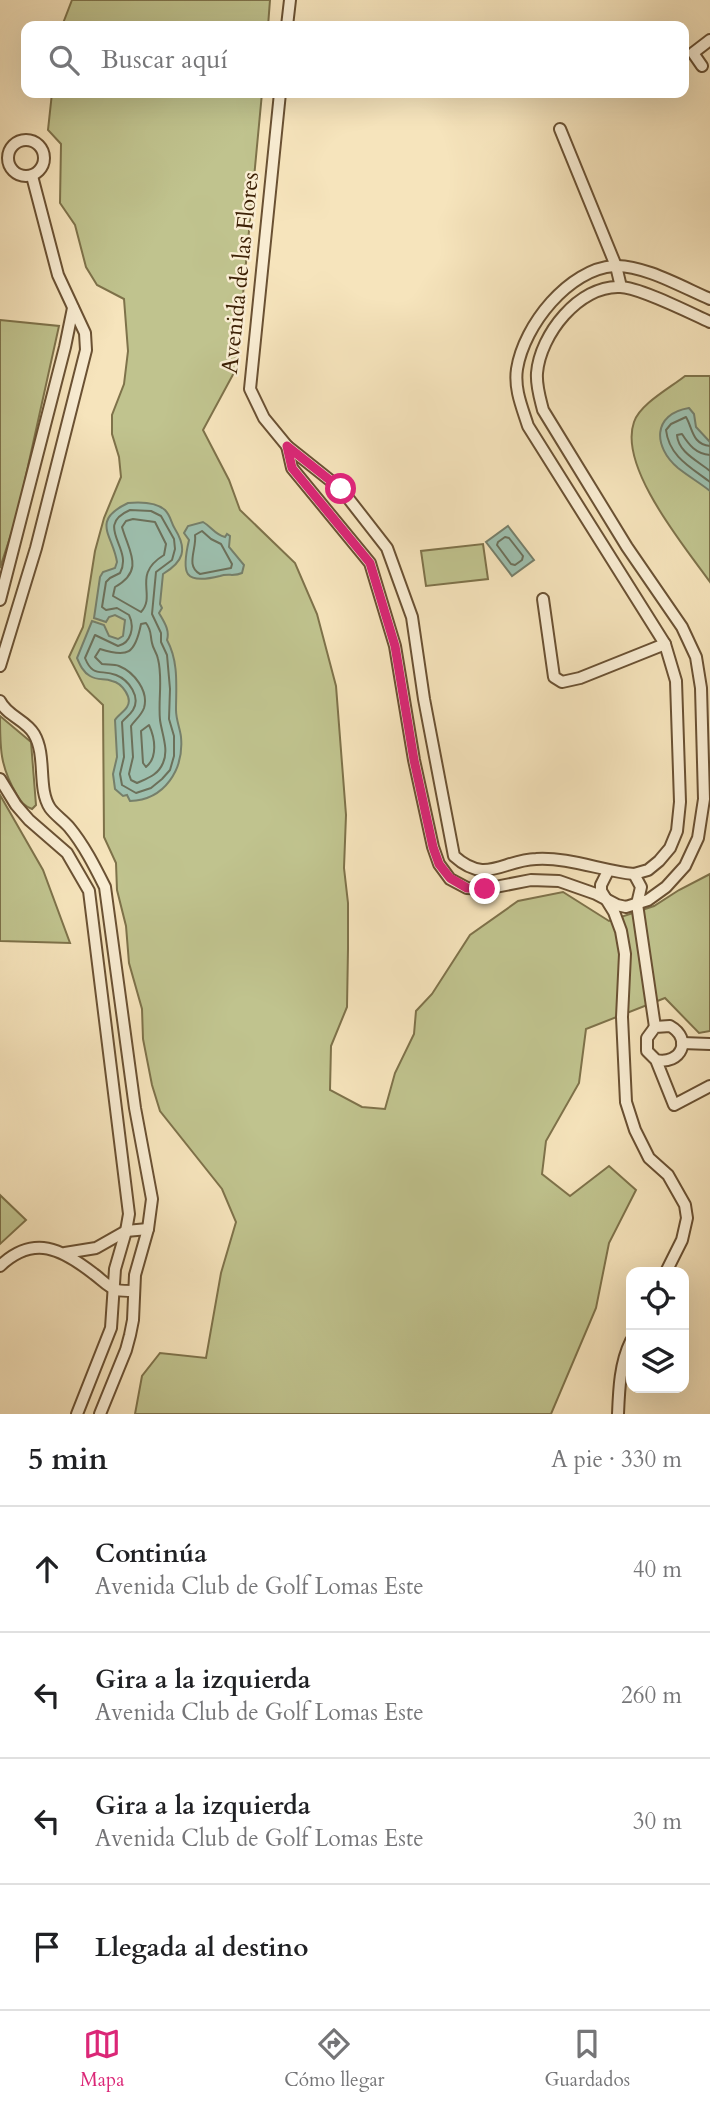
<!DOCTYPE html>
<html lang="es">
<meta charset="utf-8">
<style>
:root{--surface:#fff;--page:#f6f6f6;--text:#202124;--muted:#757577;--line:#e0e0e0;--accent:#db2777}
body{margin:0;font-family:Cardo,serif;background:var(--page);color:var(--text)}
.controls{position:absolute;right:21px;bottom:21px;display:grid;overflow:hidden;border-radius:14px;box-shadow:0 7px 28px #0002}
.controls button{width:63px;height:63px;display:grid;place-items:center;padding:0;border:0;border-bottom:2px solid var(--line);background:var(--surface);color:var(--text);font:35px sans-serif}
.stop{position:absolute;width:21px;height:21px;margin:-16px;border:5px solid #db2777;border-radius:50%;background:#fff}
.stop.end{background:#db2777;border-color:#fff;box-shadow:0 2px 7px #0008}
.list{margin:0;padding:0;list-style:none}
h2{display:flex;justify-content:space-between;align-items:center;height:91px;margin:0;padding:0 28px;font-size:30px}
h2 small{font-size:23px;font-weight:400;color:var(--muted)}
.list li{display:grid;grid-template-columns:46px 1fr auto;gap:21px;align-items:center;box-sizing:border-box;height:126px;padding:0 28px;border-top:2px solid var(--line)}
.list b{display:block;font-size:26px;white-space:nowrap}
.list p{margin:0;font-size:23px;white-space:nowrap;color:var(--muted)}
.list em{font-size:23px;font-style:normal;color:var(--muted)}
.icon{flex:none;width:38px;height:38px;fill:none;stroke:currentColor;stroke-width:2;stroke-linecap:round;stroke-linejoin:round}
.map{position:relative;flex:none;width:710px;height:1414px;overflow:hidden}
.search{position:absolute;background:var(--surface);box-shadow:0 7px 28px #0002;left:21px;right:21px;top:21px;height:77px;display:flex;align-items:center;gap:18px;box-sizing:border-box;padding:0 24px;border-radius:14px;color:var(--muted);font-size:26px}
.sheet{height:595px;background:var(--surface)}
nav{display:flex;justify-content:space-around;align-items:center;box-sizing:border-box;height:98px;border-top:2px solid var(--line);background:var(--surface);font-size:19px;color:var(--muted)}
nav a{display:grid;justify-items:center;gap:4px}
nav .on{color:var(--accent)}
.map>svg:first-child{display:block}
</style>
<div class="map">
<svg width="710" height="1414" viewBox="0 0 710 1414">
<rect width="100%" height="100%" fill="#f6e4bc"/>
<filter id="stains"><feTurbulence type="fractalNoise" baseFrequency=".00286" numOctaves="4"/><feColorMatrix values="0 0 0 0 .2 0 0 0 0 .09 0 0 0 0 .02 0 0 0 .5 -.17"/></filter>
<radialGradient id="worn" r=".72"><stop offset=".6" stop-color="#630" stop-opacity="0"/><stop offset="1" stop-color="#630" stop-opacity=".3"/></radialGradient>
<g fill="#c0c38e" stroke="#7e724a" stroke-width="2">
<polygon points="72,0 270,0 268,26 62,26"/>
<polygon points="52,93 262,93 236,369 203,430 229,480 240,510 295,563 317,614 336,686 346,815 344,868 348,903 348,949 347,1007 331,1046 330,1090 362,1107 385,1109 395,1073 414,1034 416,1011 432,994 470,935 518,901 563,892 609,921 654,906 679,890 710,874 710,1031 699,1033 665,998 586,1029 579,1083 546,1141 542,1174 570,1196 609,1166 636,1190 609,1243 596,1308 551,1414 135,1414 142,1376 160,1353 206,1358 221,1273 236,1222 222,1189 160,1111 152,1085 143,1039 142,1009 129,963 126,926 117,890 116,863 104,837 103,705 85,688 69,657 83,627 95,551 104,518 121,477 119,457 112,434 112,415 124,384 128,351 124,299 97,285 86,267 75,225 60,203 61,144 48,130"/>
<polygon points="0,320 59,326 17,516 0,568"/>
<path d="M685,376H710V582C685,547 618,467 634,422C640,404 670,388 685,376Z"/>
<polygon points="483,544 488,579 426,586 421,551"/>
<path d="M0,716L31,742L36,805L32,809C24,806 21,802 17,795C0,767 0,748 0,716Z"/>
<polygon points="0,795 43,870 70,943 0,941"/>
<polygon points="0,1195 26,1220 0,1244"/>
</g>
<g fill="#9dbfae" stroke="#767f6a" stroke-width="2">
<path d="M689,408L694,414L696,427L710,442V491C700,483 688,476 678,468C653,447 652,414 689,408Z"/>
<path d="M128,503C139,502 156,502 165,510C171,516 171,523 175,529C188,550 183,562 163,574L160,604L162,608L159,613C164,622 170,630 167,640C179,662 176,687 176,710C176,720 180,728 181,737C184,769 165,800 130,801L127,795L123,796L115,789L113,774L117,757L115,720C118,715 124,712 127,707C133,698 122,683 112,681C104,678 98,681 90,676C83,672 80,665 77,658L92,621L104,625L109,636L118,639L123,636L125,620L115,615L109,617L106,622L94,618L100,577L103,572L115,568L117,562C113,535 90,521 128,503Z"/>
<path d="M203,522C212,527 214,534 225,537L227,534L230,536L229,547L244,565L242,573C234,577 228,573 220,576C184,585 181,574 189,540L184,533L188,526Z"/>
<polygon points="508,526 534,560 512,576 486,542"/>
</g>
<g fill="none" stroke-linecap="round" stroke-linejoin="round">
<g stroke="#6c705a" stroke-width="2">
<path d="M710,446C692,444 693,429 686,417L671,424L666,430C669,456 690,467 710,482"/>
<path d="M710,455C696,454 689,445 682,434L677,435C678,452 698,461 710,471"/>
<path d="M130,510L151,511L161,516L174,539L175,549L172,560L156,572L152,614L161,633V642L167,655L170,689L169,719L174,736V756L170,770L162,779L151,788L136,793L122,785L120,774L124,757L122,722C125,718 130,715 133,710C141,697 129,680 116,675C101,669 93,678 85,658L95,635L118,646C131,643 135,627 129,615L117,608L106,610L102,607L106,582L110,578L120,573C134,548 93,526 130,510Z"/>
<path d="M133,519L155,522L166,544L164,555C131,575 157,595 141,612L113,596L115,587C145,570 129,552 122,527L126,521Z"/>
<path d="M202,531L211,539L221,544L232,564L231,568L200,574C185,566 197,549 195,535Z"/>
<polygon points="505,537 509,538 523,556 522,560 515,565 511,564 497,545 498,542"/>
<path d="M146,623C152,631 150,635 152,643C153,649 157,653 158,659C163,679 158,699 160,720C162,734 169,750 163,763C158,775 148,778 137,783L131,780L129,774L133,757L131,726C135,720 141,716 144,708C149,691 134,672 119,666C114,664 107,665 102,664L95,657L100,649C128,658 135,654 141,624Z"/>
<path d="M149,725C155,738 158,757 146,767L143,763L141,731Z"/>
</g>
<defs>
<g id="street">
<polyline points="287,26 290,0"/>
<polyline points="702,66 693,53 710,40"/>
<path d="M280,93L250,389L264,418L287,446L341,489L387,548L412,617L424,699L454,856C486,885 502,860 536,859C569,857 602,871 634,874L648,870L659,861L670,848L677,831L680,802L676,681L665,644L528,426C522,407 514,389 517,369C524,325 569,269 614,266C642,264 684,288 710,299"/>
<polyline points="560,129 616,266 621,287"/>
<circle cx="26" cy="158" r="18"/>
<path d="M287,446L292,468L370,563L395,646L414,760L433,847L439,864L450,879L467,888L485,889L531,880L559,881L596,894L617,905L626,907L648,900L666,887L685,866L698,838L704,799L701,688L696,657L682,627L627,547L543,410C540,398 536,386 537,373C540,335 579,285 620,287C639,287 690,313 710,322"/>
<polyline points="543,599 554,677 562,682 580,678 665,644"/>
<polyline points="0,600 65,347 73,308"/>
<polyline points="0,666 36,548 86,350 85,333 58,275 32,176"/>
<path d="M0,701C7,716 26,720 34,734C47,756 37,788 50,808C55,815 63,820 69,827C84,845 95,867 105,887L135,1108L152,1199L148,1229L135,1275L133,1320L130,1335L126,1350L100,1414"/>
<polyline points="0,779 16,805 29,820 67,853 89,891 129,1214 126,1231 115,1269 111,1328 77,1414"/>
<polyline points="608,871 601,885 601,891 614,912 621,931 625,954 622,1017 626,1102 635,1130 649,1158 668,1175 685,1205 687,1218 682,1240 666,1272"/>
<polyline points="634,874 641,887 637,904 655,1027"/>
<polyline points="682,1043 710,1044"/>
<path d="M656,1060C681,1065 693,1039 670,1026L655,1027L647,1038V1051L656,1060L674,1105L710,1086"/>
<polyline points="65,1253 96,1248 126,1231 148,1229"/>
<path d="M0,1266C34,1234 62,1249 94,1274C101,1279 109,1288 117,1290C122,1291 128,1291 134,1291"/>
<path d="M618,1414C619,1389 620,1363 631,1341"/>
</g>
</defs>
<use href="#street" stroke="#6a5133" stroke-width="14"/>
<use href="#street" stroke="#f9edd3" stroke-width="10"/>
</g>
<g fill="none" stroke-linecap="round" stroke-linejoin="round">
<polyline stroke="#db2777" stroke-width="9" points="341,489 287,446 292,468 370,563 395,646 414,760 433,847 439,864 450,878 467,888 485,889"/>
</g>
<g text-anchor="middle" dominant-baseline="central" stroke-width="5" stroke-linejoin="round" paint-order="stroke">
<g font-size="23" fill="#3c2005" stroke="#f9edd3">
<text transform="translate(240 273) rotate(-84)">Avenida de las Flores</text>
</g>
</g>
<rect width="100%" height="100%" filter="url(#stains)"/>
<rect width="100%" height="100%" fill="url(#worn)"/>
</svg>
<div class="controls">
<button><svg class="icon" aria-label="locate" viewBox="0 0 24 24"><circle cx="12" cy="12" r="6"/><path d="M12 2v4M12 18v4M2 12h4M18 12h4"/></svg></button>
<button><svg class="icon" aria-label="layers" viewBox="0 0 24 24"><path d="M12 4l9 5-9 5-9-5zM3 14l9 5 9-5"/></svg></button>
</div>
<div class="stop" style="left:341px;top:489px"></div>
<div class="stop end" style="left:485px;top:889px"></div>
<div class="search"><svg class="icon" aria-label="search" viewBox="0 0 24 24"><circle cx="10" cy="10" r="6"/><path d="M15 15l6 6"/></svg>Buscar aquí</div>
</div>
<section class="sheet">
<h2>5 min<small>A pie · 330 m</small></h2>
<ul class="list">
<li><svg class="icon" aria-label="ahead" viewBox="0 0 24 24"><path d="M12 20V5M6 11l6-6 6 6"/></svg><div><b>Continúa</b><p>Avenida Club de Golf Lomas Este</p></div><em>40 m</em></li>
<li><svg class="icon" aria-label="left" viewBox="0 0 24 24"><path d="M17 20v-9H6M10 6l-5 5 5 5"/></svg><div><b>Gira a la izquierda</b><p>Avenida Club de Golf Lomas Este</p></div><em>260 m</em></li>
<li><svg class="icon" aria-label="left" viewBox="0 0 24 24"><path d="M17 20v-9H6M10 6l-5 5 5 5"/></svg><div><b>Gira a la izquierda</b><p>Avenida Club de Golf Lomas Este</p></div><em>30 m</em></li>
<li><svg class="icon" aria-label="arrive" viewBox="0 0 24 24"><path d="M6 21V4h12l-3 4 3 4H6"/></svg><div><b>Llegada al destino</b></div></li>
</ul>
</section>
<nav>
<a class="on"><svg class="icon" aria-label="map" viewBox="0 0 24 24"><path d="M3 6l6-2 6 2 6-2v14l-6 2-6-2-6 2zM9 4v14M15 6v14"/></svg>Mapa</a>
<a><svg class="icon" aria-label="directions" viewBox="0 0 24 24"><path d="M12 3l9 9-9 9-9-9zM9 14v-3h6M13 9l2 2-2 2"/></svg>Cómo llegar</a>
<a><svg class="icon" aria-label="saved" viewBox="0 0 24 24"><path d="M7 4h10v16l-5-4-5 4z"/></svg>Guardados</a>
</nav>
